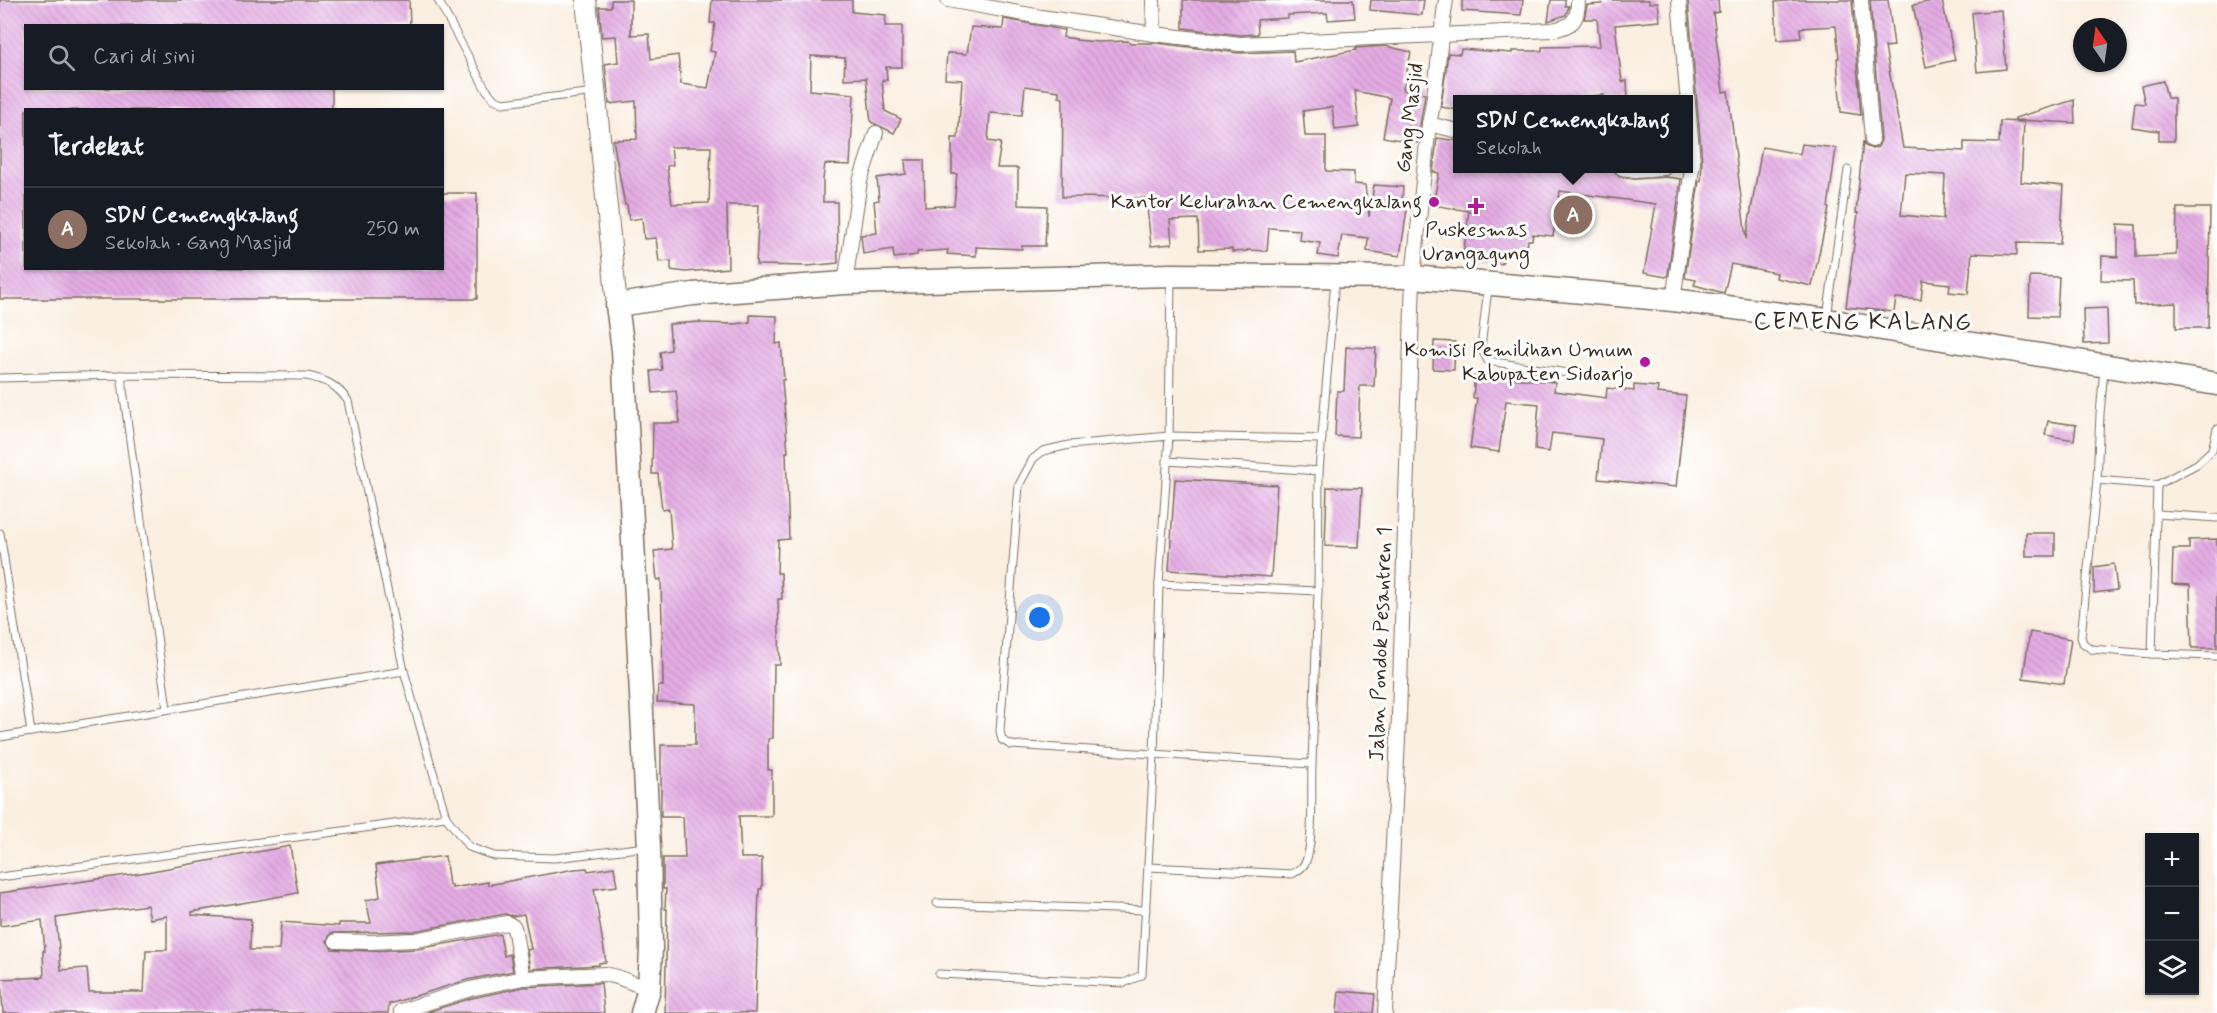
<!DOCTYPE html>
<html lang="id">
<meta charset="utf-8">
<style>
:root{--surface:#171b24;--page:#20242c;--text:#f1f3f6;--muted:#9ea1a6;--line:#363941;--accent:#ea580c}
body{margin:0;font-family:Mynerve,sans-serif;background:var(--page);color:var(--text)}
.controls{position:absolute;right:18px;bottom:18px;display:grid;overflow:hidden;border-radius:0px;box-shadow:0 2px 4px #0004}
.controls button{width:54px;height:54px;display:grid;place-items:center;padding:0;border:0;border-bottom:2px solid var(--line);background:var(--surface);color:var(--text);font:30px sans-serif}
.compass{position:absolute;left:2073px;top:18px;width:54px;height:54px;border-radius:50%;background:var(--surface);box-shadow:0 2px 4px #0004;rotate:347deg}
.you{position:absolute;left:1040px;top:618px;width:21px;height:21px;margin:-15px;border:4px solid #fff;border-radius:50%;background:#1a73e8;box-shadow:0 0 0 9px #1a73e833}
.badge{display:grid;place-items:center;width:39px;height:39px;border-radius:50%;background:var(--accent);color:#fff;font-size:20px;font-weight:700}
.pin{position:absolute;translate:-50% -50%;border:3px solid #fff;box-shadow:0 2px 6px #0006}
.popup{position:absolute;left:1453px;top:95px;width:240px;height:78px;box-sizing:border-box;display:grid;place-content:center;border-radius:0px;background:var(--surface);filter:drop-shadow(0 2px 4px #0005);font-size:20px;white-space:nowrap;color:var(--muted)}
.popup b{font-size:22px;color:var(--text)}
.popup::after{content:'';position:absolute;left:50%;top:100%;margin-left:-12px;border:12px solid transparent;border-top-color:var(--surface)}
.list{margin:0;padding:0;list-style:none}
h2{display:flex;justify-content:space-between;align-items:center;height:78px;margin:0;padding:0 24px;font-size:26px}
h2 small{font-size:20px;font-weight:400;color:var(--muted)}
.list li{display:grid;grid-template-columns:39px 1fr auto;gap:18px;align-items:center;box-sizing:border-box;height:84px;padding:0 24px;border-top:2px solid var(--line)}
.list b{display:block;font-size:22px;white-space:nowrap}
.list p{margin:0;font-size:20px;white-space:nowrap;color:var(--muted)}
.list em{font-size:20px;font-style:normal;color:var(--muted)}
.icon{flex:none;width:33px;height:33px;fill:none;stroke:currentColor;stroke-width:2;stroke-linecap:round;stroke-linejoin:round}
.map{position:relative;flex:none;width:2217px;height:1013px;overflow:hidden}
.search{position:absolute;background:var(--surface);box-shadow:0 2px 4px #0004;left:24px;top:24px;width:420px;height:66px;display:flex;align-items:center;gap:15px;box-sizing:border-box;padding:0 21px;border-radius:0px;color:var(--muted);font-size:22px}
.panel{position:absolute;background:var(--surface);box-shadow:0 2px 4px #0004;left:24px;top:108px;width:420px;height:162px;border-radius:0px}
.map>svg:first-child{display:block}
</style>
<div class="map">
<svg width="2217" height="1013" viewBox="0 0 2217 1013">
<defs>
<pattern id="building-back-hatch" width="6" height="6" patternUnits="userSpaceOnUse" patternTransform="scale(1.5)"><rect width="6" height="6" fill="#e4ace4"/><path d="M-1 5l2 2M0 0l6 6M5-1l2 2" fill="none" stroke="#c494c3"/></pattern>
</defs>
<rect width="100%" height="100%" fill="#fff"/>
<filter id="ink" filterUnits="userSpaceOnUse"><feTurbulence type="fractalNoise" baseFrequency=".0167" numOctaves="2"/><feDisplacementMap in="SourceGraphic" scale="12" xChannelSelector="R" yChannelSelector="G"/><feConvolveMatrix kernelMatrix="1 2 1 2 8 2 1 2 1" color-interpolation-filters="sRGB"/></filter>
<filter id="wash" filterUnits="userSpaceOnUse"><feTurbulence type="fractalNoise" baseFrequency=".008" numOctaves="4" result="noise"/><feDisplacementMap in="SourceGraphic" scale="24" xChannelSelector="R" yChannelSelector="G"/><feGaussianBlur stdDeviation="1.35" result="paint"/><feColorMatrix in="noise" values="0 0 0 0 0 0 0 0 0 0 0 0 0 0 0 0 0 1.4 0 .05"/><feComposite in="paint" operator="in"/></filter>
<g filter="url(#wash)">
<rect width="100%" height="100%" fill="#faefe1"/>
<g id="blocks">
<g fill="url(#building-back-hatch)" fill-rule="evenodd">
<polygon points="0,0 409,0 410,26 26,26 26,88 332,88 332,110 26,110 26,268 442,268 442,193 477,193 477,299 0,299"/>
<path d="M611,0H631V35L649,34L651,59L678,55L681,84L708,88L715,52L710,51L715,23H710L712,0H852V12L886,15L885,26H902V67H886L887,80H882L885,111L901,119L894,133L871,122L866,78L844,79L845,58L811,56L810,90L854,94L850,165L825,164L823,179V202H837L838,263L808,266L756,265L759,205H727L728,268L686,272L671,270V261L659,262L656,238L644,239L642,218L629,220L627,205H625L613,140L637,139L636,101L609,104L605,64L618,62L616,36L602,37L599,7H611ZM671,147H711L709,203L672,204L667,166L673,165Z"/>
<polygon points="1183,0 1353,0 1355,18 1328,20 1327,13 1288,15 1288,18 1257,20 1258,34 1240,35 1183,28"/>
<polygon points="1371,0 1424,0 1422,15 1370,10"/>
<polygon points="1462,0 1523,0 1521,15 1462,11"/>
<polygon points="1551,0 1565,0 1565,6 1569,6 1566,15 1548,21"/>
<polygon points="1601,0 1649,0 1649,3 1658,2 1660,21 1615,25 1622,82 1627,81 1628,99 1605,99 1604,95 1552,98 1524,96 1524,99 1458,99 1458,110 1441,107 1448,53 1460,54 1461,49 1512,53 1512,51 1542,51 1542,47 1600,46 1597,19 1584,19 1587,5 1602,4"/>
<polygon points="1688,0 1718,0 1719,12 1713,13 1723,92 1728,91 1746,239 1762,147 1800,154 1802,144 1836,148 1828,208 1829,208 1812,286 1776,278 1777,273 1731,264 1724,293 1694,285 1696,280 1685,278 1699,181 1701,181 1702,161"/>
<polygon points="1795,0 1852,0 1861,115 1841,112 1837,58 1839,58 1836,26 1800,28 1801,38 1777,40 1775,2"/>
<path d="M1870,0H1888L1894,46L1885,47L1903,148L1964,151V142L1999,143L2000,121L2024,122L2021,182L2064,186L2060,244L2017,243V255L1972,253L1968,294L1949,292L1950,284L1923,281L1921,300L1896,298L1894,312L1846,307L1858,213H1856L1863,141L1865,146L1872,149L1878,147L1881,140ZM1905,173L1945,175L1943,219L1901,215Z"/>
<polygon points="1937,0 1942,0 1955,60 1926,67 1913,5"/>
<polygon points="2001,10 2006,69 1977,72 1972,13"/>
<polygon points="1004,19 1064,30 1063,37 1076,39 1076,40 1098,42 1128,41 1129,43 1156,43 1239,53 1293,51 1294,62 1356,50 1356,48 1386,46 1411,52 1403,90 1425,94 1417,143 1383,137 1390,98 1355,91 1359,127 1335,130 1332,107 1303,111 1305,136 1326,136 1326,171 1354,172 1354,184 1365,185 1369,217 1374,185 1403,187 1402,202 1408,203 1400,256 1367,251 1368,238 1342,235 1338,258 1318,255 1320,243 1299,240 1300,230 1269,228 1267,251 1247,250 1247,251 1232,252 1232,249 1199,250 1198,219 1170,220 1172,244 1151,246 1146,198 1062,197 1063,98 1059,97 1059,91 1025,86 1022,115 990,113 988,141 1001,143 997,168 1018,168 1018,205 1047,206 1045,246 1022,246 1022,249 976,247 976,256 947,254 948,250 917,252 917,255 894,258 893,249 863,254 861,235 877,233 874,201 879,200 877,178 906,174 905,160 924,160 925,207 954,205 957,174 952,174 952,138 958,138 962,80 945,79 947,53 967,54 971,27 1003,29"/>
<polygon points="2163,81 2167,98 2174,98 2174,141 2159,141 2159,131 2132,127 2135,103 2145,104 2141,86"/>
<polygon points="2074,100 2075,123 2015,120 2015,118"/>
<polygon points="1437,138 1458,141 1458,168 1604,168 1613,170 1620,177 1634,179 1666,177 1681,179 1668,275 1666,277 1644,273 1656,204 1560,191 1553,236 1533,234 1532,240 1528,240 1526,258 1504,255 1502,264 1463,258 1469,211 1433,205 1439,173 1433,172"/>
<polygon points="2177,208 2210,208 2208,328 2176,328 2176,303 2134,305 2133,281 2101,280 2102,256 2118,257 2118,224 2136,225 2136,257 2176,255"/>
<polygon points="2030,276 2059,277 2057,317 2029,316"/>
<polygon points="2107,308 2108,343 2084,344 2083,309"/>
<polygon points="750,315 777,316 776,344 781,343 784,380 782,380 788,452 786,452 789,539 778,540 777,573 781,573 782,599 778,599 780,665 774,665 773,738 768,739 768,770 772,770 772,816 739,816 741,858 762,858 762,889 759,889 755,1013 665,1013 667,909 665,909 666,889 663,889 663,858 685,858 683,817 661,817 661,745 695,745 695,704 657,702 658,686 663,686 662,624 661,579 657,580 654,551 672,549 669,509 662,510 658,474 652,474 653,423 680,423 676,391 653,393 651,371 662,370 660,352 671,350 669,324 700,322 700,323 735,324 750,322"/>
<polygon points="1434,341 1455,342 1454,370 1433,369"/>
<polygon points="1346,347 1376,348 1374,386 1360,386 1358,437 1335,436 1337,391 1344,391"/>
<polygon points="1475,375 1555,382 1554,391 1606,398 1607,388 1634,391 1634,385 1658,387 1657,393 1686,396 1676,487 1598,479 1602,439 1552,433 1549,452 1535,450 1539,404 1506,401 1499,452 1470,448 1477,398 1473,398"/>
<polygon points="2048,421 2076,425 2074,440 2045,435"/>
<polygon points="1175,479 1277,485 1271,577 1169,570"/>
<polygon points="1327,487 1362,488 1359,547 1325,546"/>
<rect x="2026" y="533" width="29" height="23"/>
<polygon points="2217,539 2217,648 2192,648 2190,585 2172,584 2173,549 2189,549 2189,540"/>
<polygon points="2114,564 2117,590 2094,593 2094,567"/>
<polygon points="2030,632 2071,639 2064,684 2023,678"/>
<path d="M290,846L298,893L192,912V915L251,919L250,950H279L281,922L339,926V923H371L366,900L380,897L376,865L445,856L449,885H452V888L488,882V885L575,869L587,868L588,871L614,867L617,886L594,889L606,962L599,963V965L530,969L527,950L531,949L524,914L513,916L505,914L414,931L331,933L327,941L332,949L370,951L417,949L500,934L504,956L510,954L513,971L467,980L389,1004L388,1013H3L1,979L44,977L43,951H45L42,920L0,926V893L141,873ZM147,905L150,919L167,916V950H146L144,992H89L87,968L61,970L56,918Z"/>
<polygon points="601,983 604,1013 427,1012 472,998 524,987"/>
<polygon points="1339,991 1375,994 1373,1013 1337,1013"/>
</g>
</g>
</g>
<g filter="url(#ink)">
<use href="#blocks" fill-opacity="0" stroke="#7e6f62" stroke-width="1.5"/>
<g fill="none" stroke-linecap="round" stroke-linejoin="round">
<defs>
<g id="service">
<polyline points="438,0 485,88 494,99 503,103 595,92"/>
<polyline points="1488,288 1481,348 1488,361 1568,373"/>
<polyline points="1827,317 1848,170"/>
<polyline points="121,375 167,709"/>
<path d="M0,378L121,375L307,376C326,380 337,385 348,401L404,671L446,817L469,847L494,856L555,858L646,847"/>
<polyline points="1167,461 1319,471"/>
<polyline points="2097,480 2100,414 2104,369"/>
<polyline points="2157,485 2097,480 2081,637 2083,643 2091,649 2152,654 2217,656"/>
<polyline points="2157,514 2217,518"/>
<polyline points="0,533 31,732"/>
<polyline points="1159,584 1318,591 1319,471 1335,280"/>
<polyline points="1318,591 1312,764 1011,745 1002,740 1000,731 1019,485 1033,459 1043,451 1069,445 1169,436 1322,439"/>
<polyline points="2152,654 2157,485 2197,464 2212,450 2217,429"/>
<polyline points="0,737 404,671"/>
<path d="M1148,867L1292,874C1298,871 1304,867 1306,861C1314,842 1311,787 1312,764"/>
<polyline points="0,877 446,817"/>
<polyline points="937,903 1146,910"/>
<polyline points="939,974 1124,983 1142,975 1154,755 1159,584 1169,436 1171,278"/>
</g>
<g id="minor">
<path d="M948,0L1041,17L1154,34L1240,44L1552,30C1573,26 1578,21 1578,0"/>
<polyline points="1153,0 1154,34"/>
<polyline points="1861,0 1872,140"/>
<polyline points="1429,124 1458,131"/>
<polyline points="1622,168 1635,170 1664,168"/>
<polyline points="845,283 860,181 876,133"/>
<polyline points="1673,300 1693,162 1679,0"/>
<polyline points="336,941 370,942 415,940 507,923 514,927 523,978"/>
<polyline points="401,1011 470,989 523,978 605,974 617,977 649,989"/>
<path d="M1385,1013L1399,717L1413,277L1429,124C1438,84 1439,41 1446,0"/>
</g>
<polyline id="secondary" points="586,0 617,305"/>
<polyline id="primary" points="642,1013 649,989 651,949 649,847 623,350 617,305 693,294 845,283 1171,275 1413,277 1673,300 1827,320 2217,384"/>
</defs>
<use href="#service" stroke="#7e6f62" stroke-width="9"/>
<use href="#minor" stroke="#7e6f62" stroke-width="16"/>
<use href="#secondary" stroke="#7e6f62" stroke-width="22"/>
<use href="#primary" stroke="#7e6f62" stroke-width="25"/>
<use href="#service" stroke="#fff" stroke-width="7"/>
<use href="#minor" stroke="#fff" stroke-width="14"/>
<use href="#secondary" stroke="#fff" stroke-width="20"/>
<use href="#primary" stroke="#fff" stroke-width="22"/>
</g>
</g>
<g fill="#b5179e" stroke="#fff" stroke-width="2">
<circle cx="1434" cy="202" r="6"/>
<path d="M1473 197h6v6h6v6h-6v6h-6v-6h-6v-6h6z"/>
<circle cx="1645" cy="362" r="6"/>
</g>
<g text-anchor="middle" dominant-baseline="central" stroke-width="6" stroke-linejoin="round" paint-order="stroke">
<g font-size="21" fill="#3b2a1e" stroke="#fff">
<text transform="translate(1410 118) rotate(-83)">Gang Masjid</text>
<text transform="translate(1381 644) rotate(-88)">Jalan Pondok Pesantren 1</text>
</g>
<g font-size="21" fill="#3b2a1e" stroke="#fff" text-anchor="end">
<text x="1422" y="202">Kantor Kelurahan Cemengkalang</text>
<text x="1476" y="230" text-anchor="middle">Puskesmas<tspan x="1476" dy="24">Urangagung</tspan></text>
<text x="1633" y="350">Komisi Pemilihan Umum<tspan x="1633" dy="24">Kabupaten Sidoarjo</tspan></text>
</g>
<g font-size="24" letter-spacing="1.5" fill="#3b2a1e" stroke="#fff">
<text x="1863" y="322">CEMENG KALANG</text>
</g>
</g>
</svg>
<div class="controls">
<button>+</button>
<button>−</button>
<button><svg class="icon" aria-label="layers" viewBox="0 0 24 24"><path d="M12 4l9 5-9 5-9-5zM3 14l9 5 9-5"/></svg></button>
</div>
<svg class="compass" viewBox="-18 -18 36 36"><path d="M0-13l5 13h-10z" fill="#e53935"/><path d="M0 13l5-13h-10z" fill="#9ea1a6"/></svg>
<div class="you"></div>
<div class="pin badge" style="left:1573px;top:215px;background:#8d6e63">A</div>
<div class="popup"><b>SDN Cemengkalang</b>Sekolah</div>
<div class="search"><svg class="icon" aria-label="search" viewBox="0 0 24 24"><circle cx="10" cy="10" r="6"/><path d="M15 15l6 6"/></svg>Cari di sini</div>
<section class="panel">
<h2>Terdekat<small></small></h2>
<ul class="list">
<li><span class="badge" style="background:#8d6e63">A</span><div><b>SDN Cemengkalang</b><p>Sekolah · Gang Masjid</p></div><em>250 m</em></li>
</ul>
</section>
</div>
